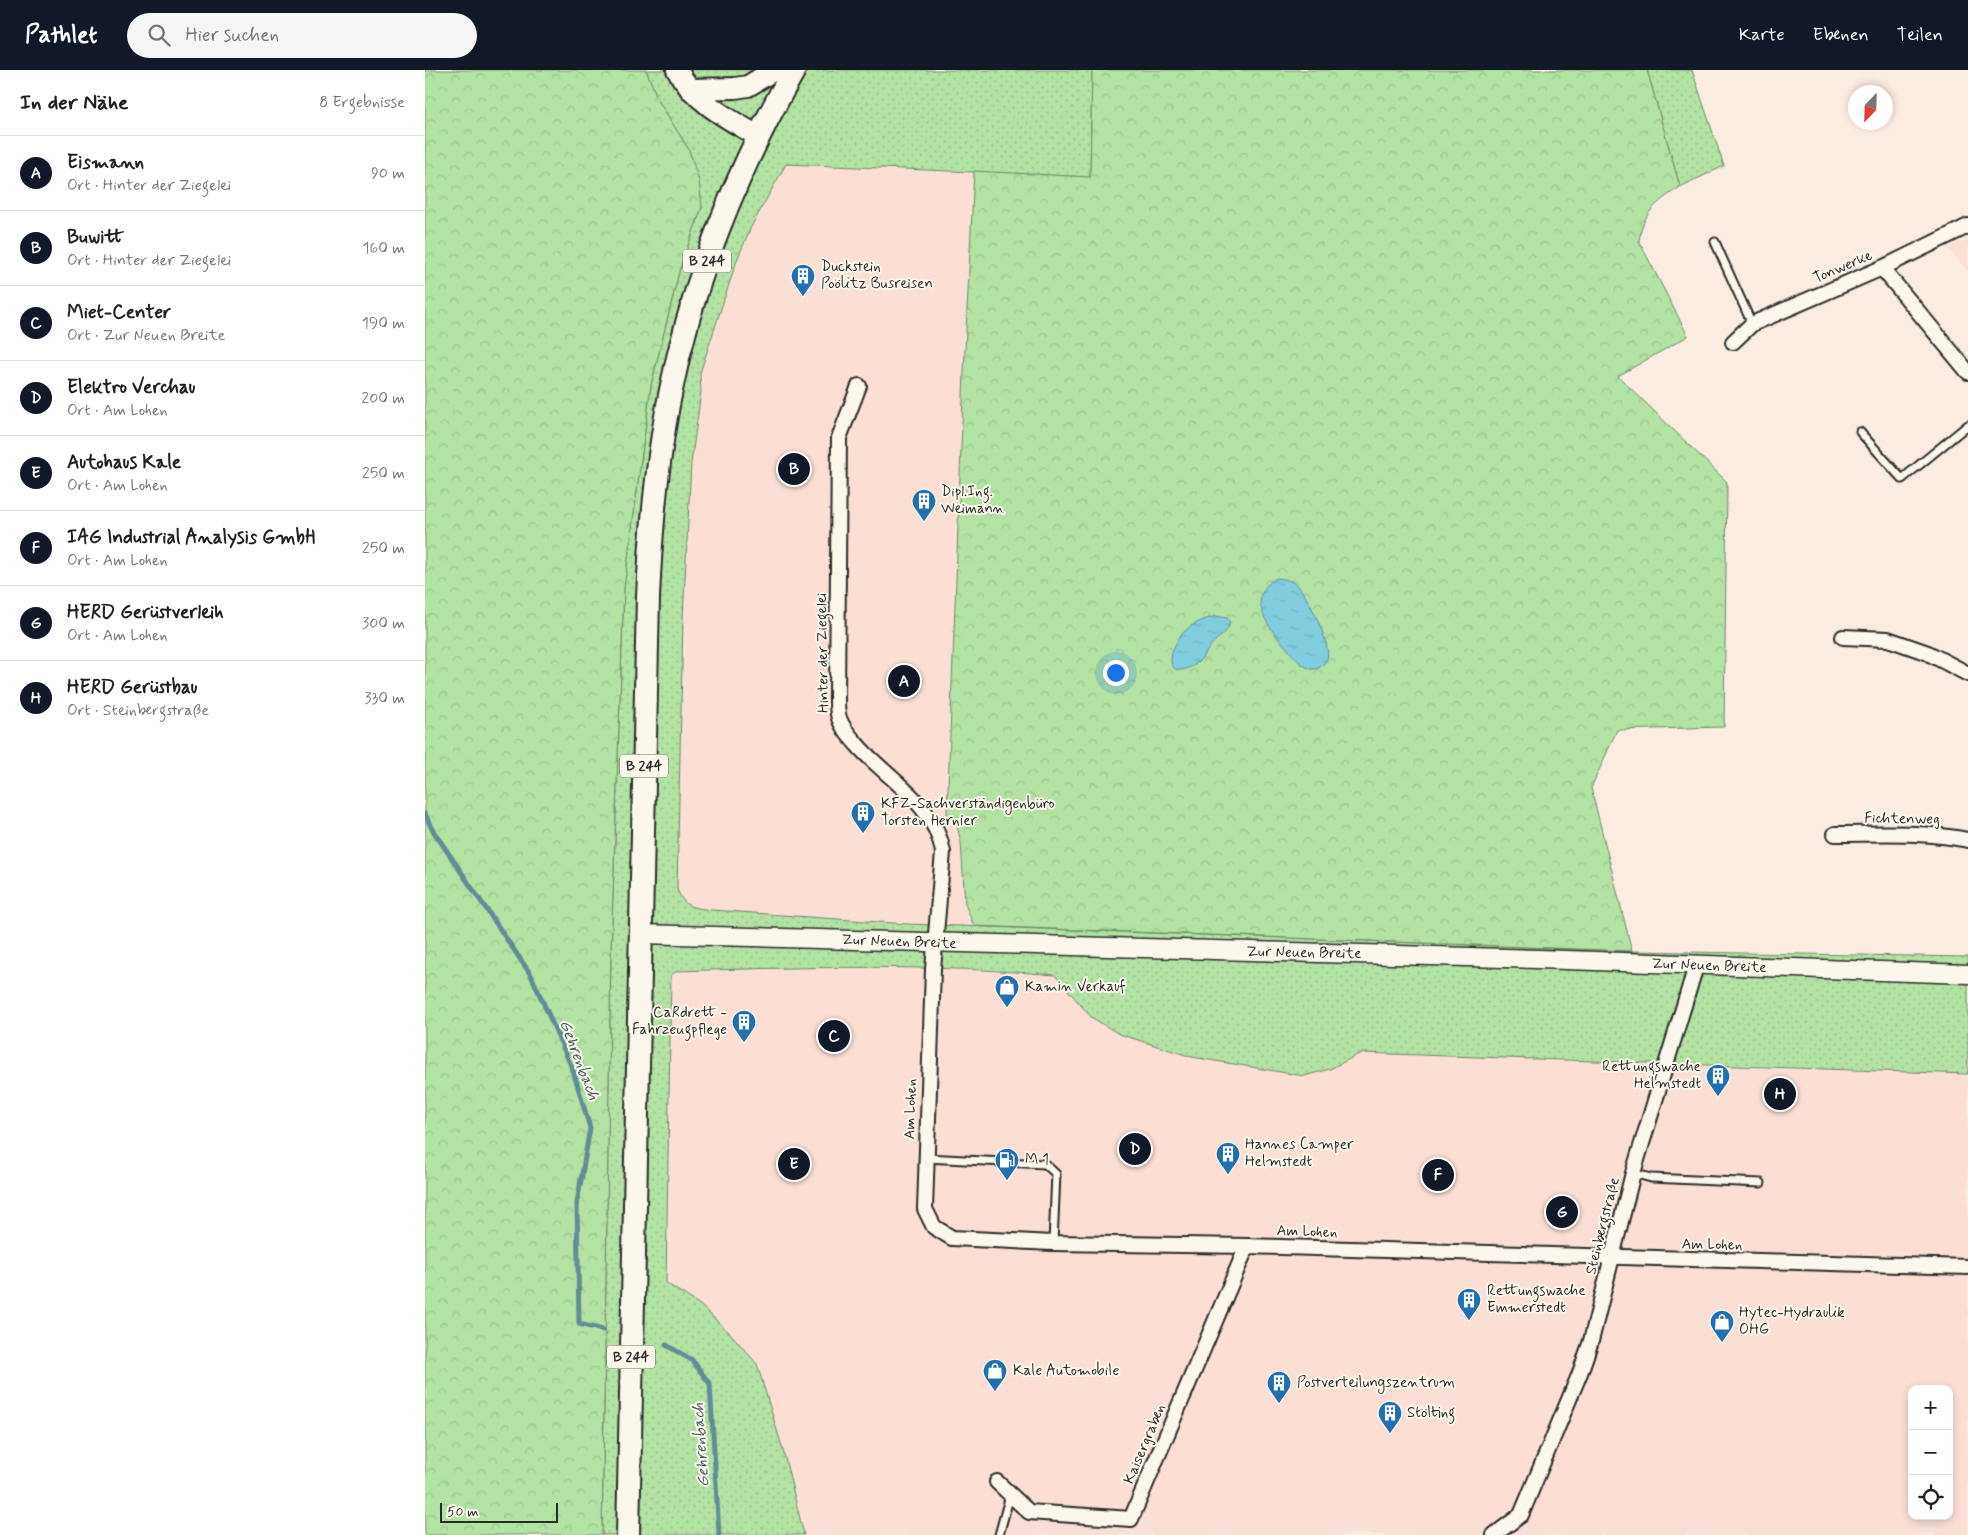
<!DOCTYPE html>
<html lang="de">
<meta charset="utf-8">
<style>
:root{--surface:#fff;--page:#f6f6f6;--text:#202124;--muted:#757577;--line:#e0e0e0;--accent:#111827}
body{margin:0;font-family:Mynerve,sans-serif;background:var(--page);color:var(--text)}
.controls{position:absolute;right:15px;bottom:15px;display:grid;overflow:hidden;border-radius:10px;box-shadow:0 2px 8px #0003}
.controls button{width:45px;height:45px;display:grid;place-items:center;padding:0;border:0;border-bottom:1px solid var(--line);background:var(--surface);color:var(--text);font:25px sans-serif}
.compass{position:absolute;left:1423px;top:15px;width:45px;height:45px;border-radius:50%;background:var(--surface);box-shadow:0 2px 8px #0003;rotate:203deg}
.scale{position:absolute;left:15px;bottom:12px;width:118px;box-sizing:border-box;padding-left:5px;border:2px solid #2b2b2b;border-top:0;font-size:14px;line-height:18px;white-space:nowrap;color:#2b2b2b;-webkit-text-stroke:4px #fbf7ec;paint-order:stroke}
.you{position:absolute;left:690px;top:602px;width:18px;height:18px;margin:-12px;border:4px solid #fff;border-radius:50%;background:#1a73e8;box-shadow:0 0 0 8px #1a73e833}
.badge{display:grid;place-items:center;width:32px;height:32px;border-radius:50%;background:var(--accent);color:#fff;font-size:16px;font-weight:700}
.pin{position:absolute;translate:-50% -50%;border:2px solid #fff;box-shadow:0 1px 5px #0006}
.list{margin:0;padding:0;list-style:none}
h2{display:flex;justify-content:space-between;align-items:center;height:65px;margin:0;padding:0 20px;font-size:21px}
h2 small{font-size:16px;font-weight:400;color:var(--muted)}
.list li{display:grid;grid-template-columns:32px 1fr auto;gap:15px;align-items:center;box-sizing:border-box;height:75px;padding:0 20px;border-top:1px solid var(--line)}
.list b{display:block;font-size:19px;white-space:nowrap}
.list p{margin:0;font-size:16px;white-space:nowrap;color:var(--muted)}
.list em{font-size:16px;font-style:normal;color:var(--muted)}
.icon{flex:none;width:28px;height:28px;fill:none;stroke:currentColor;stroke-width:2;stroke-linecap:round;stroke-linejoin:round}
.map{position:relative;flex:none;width:1543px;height:1465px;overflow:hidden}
header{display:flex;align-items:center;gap:30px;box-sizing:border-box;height:70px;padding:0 25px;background:var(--accent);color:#fff}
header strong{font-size:24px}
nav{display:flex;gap:28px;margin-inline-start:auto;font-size:18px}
.search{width:350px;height:45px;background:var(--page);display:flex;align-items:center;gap:12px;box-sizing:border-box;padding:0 18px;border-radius:28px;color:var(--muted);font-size:19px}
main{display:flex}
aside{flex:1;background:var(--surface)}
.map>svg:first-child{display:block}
</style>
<header>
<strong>Pathlet</strong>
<div class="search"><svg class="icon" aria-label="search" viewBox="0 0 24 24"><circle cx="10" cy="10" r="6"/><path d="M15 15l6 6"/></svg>Hier suchen</div>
<nav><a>Karte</a><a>Ebenen</a><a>Teilen</a></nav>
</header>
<main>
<aside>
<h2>In der Nähe<small>8 Ergebnisse</small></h2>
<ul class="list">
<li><span class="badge">A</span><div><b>Eismann</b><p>Ort · Hinter der Ziegelei</p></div><em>90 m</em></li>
<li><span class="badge">B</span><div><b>Buwitt</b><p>Ort · Hinter der Ziegelei</p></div><em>160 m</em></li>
<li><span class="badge">C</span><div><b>Miet-Center</b><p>Ort · Zur Neuen Breite</p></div><em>190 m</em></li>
<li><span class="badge">D</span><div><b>Elektro Verchau</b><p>Ort · Am Lohen</p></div><em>200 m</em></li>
<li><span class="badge">E</span><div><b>Autohaus Kale</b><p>Ort · Am Lohen</p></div><em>250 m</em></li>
<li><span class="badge">F</span><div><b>IAG Industrial Analysis GmbH</b><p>Ort · Am Lohen</p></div><em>250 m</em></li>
<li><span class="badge">G</span><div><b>HERD Gerüstverleih</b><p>Ort · Am Lohen</p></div><em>300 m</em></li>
<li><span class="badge">H</span><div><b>HERD Gerüstbau</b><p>Ort · Steinbergstraße</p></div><em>330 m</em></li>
</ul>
</aside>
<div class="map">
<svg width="1543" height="1465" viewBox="0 0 1543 1465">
<defs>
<pattern id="grass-dots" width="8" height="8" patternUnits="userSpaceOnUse" patternTransform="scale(1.25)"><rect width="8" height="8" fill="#b2e3a3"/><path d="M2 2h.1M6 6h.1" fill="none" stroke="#99c38c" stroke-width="1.8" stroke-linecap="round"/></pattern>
<pattern id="forest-crowns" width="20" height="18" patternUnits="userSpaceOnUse" patternTransform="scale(1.25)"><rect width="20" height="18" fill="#b2e3a3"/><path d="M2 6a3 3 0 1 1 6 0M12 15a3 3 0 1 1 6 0" fill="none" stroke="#99c38c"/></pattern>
<pattern id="water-ripples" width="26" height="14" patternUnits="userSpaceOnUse" patternTransform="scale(1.25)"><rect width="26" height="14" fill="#82cee1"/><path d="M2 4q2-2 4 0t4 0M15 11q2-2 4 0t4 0" fill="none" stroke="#70b1c1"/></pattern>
</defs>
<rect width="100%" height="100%" fill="#fbece1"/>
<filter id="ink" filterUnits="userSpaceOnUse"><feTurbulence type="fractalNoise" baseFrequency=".02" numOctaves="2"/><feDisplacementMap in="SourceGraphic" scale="10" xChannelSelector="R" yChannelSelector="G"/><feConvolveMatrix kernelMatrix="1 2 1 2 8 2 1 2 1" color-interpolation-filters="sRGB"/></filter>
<g filter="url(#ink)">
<g fill="#fbdfd4" fill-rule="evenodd">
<polygon points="360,94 549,101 539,301 532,756 536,772 540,834 549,856 482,854 287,840 266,837 257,833 252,819 258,548 266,394 278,307 275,303 312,190 326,157"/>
<polygon points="1543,170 1543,202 1522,177"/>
<path d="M372,897L491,898L630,905L666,947L905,999L936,983L1543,1004V1465H379L358,1380L332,1294L306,1264L275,1235L241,1214L246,905L252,901ZM1487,1319H1524V1446H1487Z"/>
</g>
<g fill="url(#grass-dots)" stroke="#6e8767">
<path d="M221,0H667L665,107L361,94L326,157L312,190L275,303L276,322L266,394L258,548L252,819C260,839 267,837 287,840L482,854L1207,881L1543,887V1004L936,983L905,999L879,1006L767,987L694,964L666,947L630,905C504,894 378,897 252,901L246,905L241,1213L275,1235L306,1264L332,1294L358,1380L379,1465H177L186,881L199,518L226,315L255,198L277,137L264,80L233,30Z"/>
<polygon points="1222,0 1267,0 1299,96 1255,117"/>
</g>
<g fill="url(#forest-crowns)" stroke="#6e8767">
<polygon points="0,0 221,0 233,30 264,80 274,111 277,137 255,198 226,315 199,518 186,881 177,1465 0,1465"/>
<path d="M667,0H1222L1255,117C1231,133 1218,142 1214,171L1263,266L1193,306L1302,412L1299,657L1192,660L1166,718L1207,881L549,856L540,834L536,772L532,756L522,744L539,301L549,101L665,107Z"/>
</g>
<g fill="url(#water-ripples)" stroke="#5f8d98">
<path d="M852,508C860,509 866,510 873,516C883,526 907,576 902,589C899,594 894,600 887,599C876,597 868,585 861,577C844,558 818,526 852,508Z"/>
<path d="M791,546L802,548L805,552C801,567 794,565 786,575C782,581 778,588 772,593C766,598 748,606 746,592C745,583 753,567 760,561C768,553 780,549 791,546Z"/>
</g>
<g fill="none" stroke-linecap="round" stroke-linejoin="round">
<g stroke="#5f8d98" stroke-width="5">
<polyline points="0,744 7,759 106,905 148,1000 165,1058 152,1133 154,1254 178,1260"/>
<polyline points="241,1275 267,1290 285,1314 294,1465"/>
</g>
<defs>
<g id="service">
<polyline points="1290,172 1327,254"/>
<polyline points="1435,362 1477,409 1543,355"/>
<polyline points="501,1088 620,1094 631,1104 628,1173"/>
<polyline points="1208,1103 1226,1108 1336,1113"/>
<polyline points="574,1465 585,1425"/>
</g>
<g id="minor">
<polyline points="1457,198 1543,302"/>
<polyline points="1308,272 1327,254 1457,198 1543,156"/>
<path d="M434,316L414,368L412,629C412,635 412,642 414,648C418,660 428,670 436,679C467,712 510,735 518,782L508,899L500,1139L509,1157L527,1168L628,1173L822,1176L1543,1197"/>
<polyline points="1418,567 1463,569 1503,583 1543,604"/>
<path d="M1410,764C1454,764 1499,761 1543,770"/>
<polyline points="572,1412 604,1442 706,1449 822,1176"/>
<polyline points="1069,1465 1096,1445 1155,1303 1166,1271 1208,1103 1271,896"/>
</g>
<polyline id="tertiary" points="215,864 1113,889 1543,904"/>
<g id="secondary">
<path d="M252,0C269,31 303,49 333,66"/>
<polyline points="265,19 310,18 323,16 349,0"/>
</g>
<path id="primary" d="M203,1465L223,527C226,458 232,388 246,320C268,209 313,98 369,0"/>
</defs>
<use href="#service" stroke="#2b2b2b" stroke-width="11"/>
<use href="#minor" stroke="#2b2b2b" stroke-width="18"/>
<use href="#tertiary" stroke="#2b2b2b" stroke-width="21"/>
<use href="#secondary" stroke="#2b2b2b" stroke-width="24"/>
<use href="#primary" stroke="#2b2b2b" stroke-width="26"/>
<use href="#service" stroke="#fbf7ec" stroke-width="7"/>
<use href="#minor" stroke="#fbf7ec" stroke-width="14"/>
<use href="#tertiary" stroke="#fbf7ec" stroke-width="18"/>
<use href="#secondary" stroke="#fbf7ec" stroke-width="20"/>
<use href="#primary" stroke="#fbf7ec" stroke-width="22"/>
</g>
</g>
<defs>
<symbol id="building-pin" viewBox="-11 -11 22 30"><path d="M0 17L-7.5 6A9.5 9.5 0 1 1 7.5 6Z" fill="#1f6fb2" stroke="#fbf7ec"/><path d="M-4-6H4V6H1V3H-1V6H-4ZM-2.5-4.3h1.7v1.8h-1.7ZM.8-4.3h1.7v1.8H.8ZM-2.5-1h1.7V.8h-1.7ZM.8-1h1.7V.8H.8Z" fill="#fff"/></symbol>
<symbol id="shop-pin" viewBox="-11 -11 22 30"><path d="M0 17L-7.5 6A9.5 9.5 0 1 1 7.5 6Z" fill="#1f6fb2" stroke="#fbf7ec"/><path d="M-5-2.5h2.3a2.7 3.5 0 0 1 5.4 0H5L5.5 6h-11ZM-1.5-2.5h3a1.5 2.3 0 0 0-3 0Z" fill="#fff"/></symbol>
<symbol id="fuel-pin" viewBox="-11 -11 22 30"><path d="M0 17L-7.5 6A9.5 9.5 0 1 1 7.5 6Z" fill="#1f6fb2" stroke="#fbf7ec"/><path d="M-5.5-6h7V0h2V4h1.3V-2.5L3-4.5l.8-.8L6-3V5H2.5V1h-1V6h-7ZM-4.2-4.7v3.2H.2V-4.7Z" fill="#fff"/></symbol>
</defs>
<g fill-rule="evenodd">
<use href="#building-pin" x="364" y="192" width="28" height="38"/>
<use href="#building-pin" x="485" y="417" width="28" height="38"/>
<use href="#building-pin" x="424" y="729" width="28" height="38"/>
<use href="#shop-pin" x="568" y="903" width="28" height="38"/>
<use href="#building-pin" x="305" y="938" width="28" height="38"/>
<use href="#building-pin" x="1279" y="992" width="28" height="38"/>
<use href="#building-pin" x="789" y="1070" width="28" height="38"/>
<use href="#fuel-pin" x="568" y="1076" width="28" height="38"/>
<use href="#building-pin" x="1030" y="1216" width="28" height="38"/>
<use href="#shop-pin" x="1283" y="1238" width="28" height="38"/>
<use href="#shop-pin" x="556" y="1287" width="28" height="38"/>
<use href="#building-pin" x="840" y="1299" width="28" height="38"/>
<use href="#building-pin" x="951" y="1329" width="28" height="38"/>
</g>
<g text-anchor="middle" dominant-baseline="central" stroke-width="4" stroke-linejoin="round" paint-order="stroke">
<g fill="#fbf7ec" stroke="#696865" stroke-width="1">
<rect x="258" y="179.5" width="48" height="23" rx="4"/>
<rect x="195" y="684.5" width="48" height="23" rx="4"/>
<rect x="182" y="1275.5" width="48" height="23" rx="4"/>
</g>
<g font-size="14" font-weight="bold" fill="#2b2b2b">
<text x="282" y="191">B 244</text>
<text x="219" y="696">B 244</text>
<text x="206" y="1287">B 244</text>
</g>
<g font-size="15" fill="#2b2b2b" stroke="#fbf7ec" text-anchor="start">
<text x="396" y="197">Duckstein<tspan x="396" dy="17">Poölitz Busreisen</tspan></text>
<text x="516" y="422">Dipl.Ing.<tspan x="516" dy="17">Weimann</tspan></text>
<text x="456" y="734">KFZ-Sachverständigenbüro<tspan x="456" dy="17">Torsten Hernier</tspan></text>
<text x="600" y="917">Kamin Verkauf</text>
<text x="302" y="943" text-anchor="end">CaRdrett -<tspan x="302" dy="17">Fahrzeugpflege</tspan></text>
<text x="1276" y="997" text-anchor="end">Rettungswache<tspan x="1276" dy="17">Helmstedt</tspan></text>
<text x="820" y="1075">Hannes Camper<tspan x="820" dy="17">Helmstedt</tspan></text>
<text x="600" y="1090">M 1</text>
<text x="1062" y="1221">Rettungswache<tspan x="1062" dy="17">Emmerstedt</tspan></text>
<text x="1314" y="1243">Hytec-Hydraulik<tspan x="1314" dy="17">OHG</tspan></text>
<text x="588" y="1301">Kale Automobile</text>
<text x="872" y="1313">Postverteilungszentrum</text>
<text x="982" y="1343">Stölting</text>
</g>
<g font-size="15" fill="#2b2b2b" stroke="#fbf7ec">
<text transform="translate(1418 197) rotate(-23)">Tonwerke</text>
<text transform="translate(398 583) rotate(-91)">Hinter der Ziegelei</text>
<text transform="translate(1477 749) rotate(1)">Fichtenweg</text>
<text transform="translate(474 872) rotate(2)">Zur Neuen Breite</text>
<text transform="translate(879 883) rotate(1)">Zur Neuen Breite</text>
<text transform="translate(1284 896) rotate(2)">Zur Neuen Breite</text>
<text transform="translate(486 1039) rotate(-88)">Am Lohen</text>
<text transform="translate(1178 1156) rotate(-76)">Steinbergstraße</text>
<text transform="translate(882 1162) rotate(2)">Am Lohen</text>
<text transform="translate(1287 1175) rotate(1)">Am Lohen</text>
<text transform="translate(720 1374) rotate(-67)">Kaisergraben</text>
</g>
<g font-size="16" font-style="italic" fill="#455c62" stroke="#fbf7ec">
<text transform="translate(154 990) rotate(69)">Gehrenbach</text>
<text transform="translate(276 1375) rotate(-94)">Gehrenbach</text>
</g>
</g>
</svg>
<div class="controls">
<button>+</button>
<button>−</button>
<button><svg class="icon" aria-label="locate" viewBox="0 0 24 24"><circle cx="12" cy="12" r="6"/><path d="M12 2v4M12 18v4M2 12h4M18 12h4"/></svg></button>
</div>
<svg class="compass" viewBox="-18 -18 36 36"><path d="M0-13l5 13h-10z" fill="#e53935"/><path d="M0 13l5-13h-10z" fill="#757577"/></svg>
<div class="scale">50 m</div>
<div class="you"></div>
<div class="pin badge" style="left:479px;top:611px">A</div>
<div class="pin badge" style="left:369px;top:399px">B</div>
<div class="pin badge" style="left:409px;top:966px">C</div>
<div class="pin badge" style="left:710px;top:1079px">D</div>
<div class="pin badge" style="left:369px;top:1094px">E</div>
<div class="pin badge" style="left:1013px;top:1105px">F</div>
<div class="pin badge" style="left:1137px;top:1142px">G</div>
<div class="pin badge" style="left:1355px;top:1024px">H</div>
</div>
</main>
